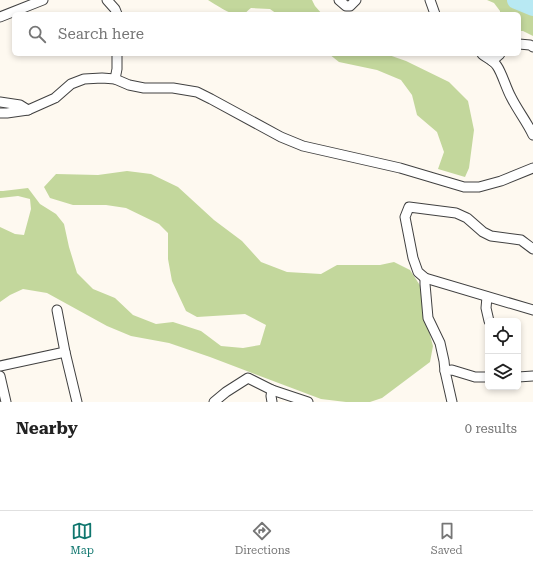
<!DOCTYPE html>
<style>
:root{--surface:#fff;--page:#f2f2f2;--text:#222;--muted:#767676;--line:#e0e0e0;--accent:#0f766e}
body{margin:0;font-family:"Roboto Serif",serif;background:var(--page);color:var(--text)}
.controls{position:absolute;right:12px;bottom:12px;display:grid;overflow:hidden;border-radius:6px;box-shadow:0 2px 6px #0003}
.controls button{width:36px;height:36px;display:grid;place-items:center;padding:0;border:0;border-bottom:1px solid var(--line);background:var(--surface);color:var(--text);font:20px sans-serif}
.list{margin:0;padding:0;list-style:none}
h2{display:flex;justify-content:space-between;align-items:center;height:52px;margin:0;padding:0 16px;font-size:17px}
h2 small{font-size:13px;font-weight:400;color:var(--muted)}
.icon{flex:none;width:22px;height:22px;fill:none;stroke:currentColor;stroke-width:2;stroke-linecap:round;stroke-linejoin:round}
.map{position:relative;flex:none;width:533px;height:402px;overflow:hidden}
.search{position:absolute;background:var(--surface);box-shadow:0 2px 6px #0003;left:12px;right:12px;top:12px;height:44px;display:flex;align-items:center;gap:10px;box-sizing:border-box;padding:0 14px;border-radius:6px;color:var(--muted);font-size:15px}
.sheet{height:108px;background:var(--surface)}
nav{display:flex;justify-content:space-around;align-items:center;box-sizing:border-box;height:56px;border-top:1px solid var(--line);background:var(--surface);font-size:11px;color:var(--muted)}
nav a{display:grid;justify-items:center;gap:2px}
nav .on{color:var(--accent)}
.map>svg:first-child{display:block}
</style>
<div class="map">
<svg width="533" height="402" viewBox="0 0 533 402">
<rect width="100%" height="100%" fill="#fef9f0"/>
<g fill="#c3d79c">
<path d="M208,0H312L315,6L322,14H277L270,9L251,8C249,9 246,13 244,14C233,18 217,5 208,0Z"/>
<polygon points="487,0 513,0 533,8 533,36 523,31 519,31 519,14 500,14 500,11 494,3"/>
<polygon points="329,54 386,54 406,61 449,82 468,101 474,130 469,168 465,177 438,169 444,152 437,132 417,115 412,95 401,80 377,70 339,62"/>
<polygon points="127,171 151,174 178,187 214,220 242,241 261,262 287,272 321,274 337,265 380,265 394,262 410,270 421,287 425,317 433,346 430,362 382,398 370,402 346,402 321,399 210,357 169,343 131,336 107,326 47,293 23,289 10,295 0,302 0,227 15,234 24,235 31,209 30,199 18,196 0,198 0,191 3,191 28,188 40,204 56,214 64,224 69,247 77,273 93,289 115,298 133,315 156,324 173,322 201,331 221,346 243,348 260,345 266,325 245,314 197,317 186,311 172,281 168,259 168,233 159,224 126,208 106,205 73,205 50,198 44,187 56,174 98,175"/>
</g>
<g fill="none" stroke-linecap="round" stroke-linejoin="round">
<polyline stroke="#b8e9f3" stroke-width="18" points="516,0 533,7"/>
<defs>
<g id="street">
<polyline points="107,0 115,9 117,14"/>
<polyline points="339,0 346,6 350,6 356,0"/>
<polyline points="430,0 435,14"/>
<polyline points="0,17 43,0"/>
<polyline points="519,44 530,45 533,47"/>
<path d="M482,54C486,58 493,60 497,66C502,73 506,88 511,97C518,111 527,122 533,135"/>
<polyline points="492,61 500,54"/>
<polyline points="115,79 117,69 117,54"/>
<polyline points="0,102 20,105 28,110 55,98 71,84 84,79 102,78 115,79 129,85 144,88 173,88 197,92 211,99 281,137 303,146 400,168 464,187 479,187 501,181 533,168"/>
<polyline points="0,113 7,113 28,110"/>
<polyline points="533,249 521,240 491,236 483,232 467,218 456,213 409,207 405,217 413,258 418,272 425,278 533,310"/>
<polyline points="425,278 425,284 428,318 440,343 444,361 445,371"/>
<polyline points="487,297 486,308 489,321"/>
<polyline points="57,310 65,352"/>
<polyline points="0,366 65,352 77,402"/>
<polyline points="0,376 6,402"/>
<polyline points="518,377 533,376"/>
<polyline points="272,390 271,396 272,402"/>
<polyline points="214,402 226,392 248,378 272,390 308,402"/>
<polyline points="452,402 445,371 452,370 475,377 488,377"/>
</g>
</defs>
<use href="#street" stroke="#414141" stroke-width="11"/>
<use href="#street" stroke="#fff" stroke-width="9"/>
</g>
</svg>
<div class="controls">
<button><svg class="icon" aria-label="locate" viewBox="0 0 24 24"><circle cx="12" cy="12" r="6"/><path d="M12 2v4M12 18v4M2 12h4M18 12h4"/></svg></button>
<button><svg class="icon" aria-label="layers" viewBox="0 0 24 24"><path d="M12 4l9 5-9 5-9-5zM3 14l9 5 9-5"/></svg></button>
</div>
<div class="search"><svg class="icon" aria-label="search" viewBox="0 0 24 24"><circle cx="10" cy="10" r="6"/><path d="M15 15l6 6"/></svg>Search here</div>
</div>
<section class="sheet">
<h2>Nearby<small>0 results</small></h2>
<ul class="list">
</ul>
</section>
<nav>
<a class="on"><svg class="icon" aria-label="map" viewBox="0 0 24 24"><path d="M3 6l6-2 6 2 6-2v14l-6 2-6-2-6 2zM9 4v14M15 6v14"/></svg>Map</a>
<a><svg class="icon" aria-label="directions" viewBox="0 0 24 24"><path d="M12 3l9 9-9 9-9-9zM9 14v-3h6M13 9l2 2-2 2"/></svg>Directions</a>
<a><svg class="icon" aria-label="saved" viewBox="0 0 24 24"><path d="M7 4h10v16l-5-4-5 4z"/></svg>Saved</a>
</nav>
